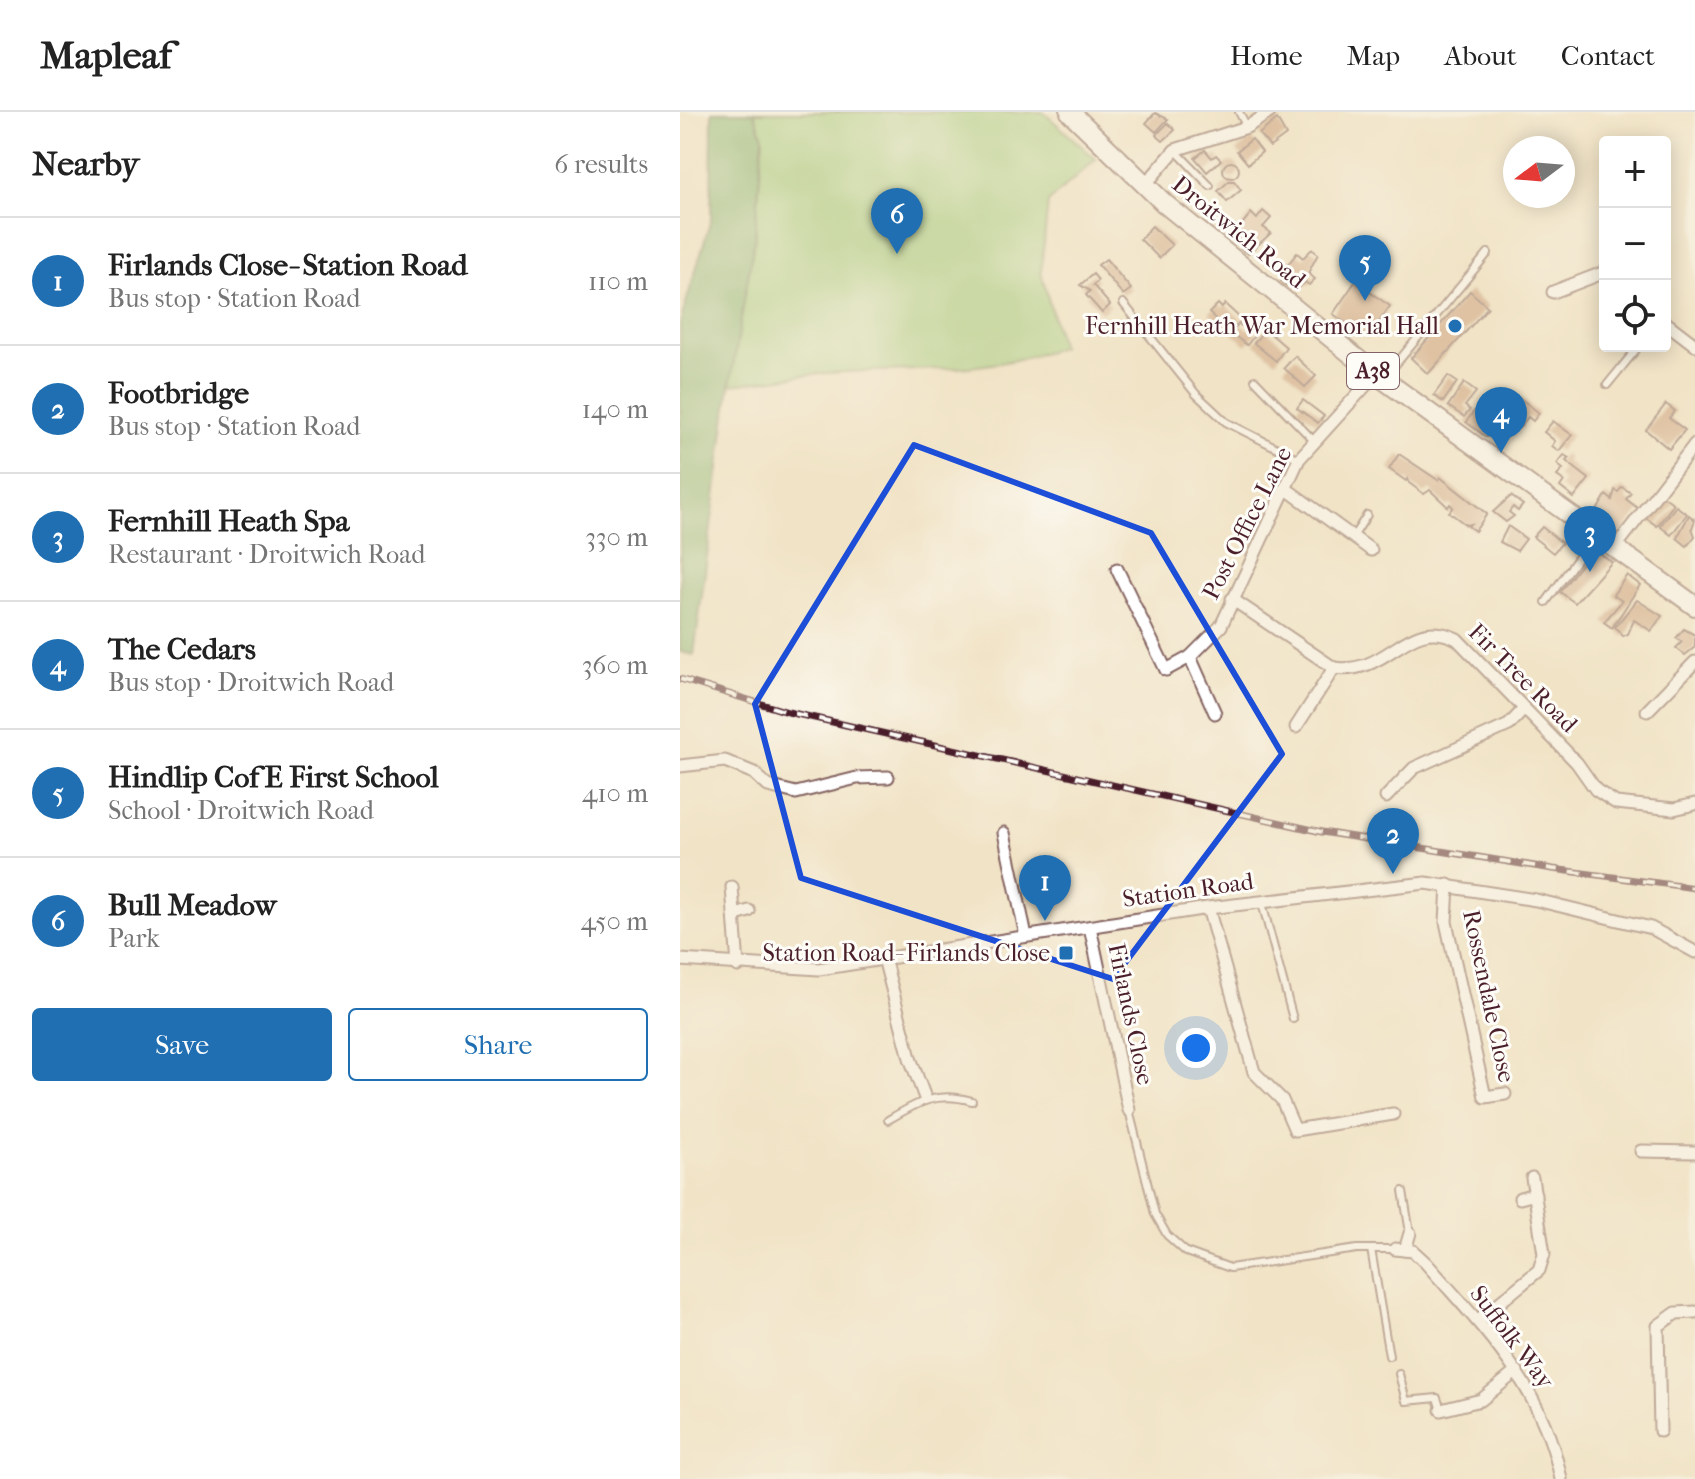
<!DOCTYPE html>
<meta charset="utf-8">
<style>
:root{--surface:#fff;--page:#f2f2f2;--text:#222;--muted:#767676;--line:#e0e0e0;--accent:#1f6fb2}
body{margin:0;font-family:"IM FELL French Canon",serif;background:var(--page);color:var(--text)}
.controls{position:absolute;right:24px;top:24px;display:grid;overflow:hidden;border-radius:8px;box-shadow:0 4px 20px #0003}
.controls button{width:72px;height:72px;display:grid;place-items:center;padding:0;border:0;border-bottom:2px solid var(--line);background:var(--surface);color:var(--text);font:40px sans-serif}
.compass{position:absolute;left:823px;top:24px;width:72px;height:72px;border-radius:50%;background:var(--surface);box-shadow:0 4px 20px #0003;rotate:254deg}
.you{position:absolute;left:516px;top:936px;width:28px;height:28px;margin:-20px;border:6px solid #fff;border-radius:50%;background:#1a73e8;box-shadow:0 0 0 12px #1a73e833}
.badge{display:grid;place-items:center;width:52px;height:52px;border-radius:50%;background:var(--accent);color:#fff;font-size:26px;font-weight:700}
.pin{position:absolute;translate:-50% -66px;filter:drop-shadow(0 2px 4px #0008)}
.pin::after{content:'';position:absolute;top:42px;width:28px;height:24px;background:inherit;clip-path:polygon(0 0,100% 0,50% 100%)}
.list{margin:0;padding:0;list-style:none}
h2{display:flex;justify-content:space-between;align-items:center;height:104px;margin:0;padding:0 32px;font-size:34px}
h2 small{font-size:26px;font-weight:400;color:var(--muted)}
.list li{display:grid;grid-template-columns:52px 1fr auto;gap:24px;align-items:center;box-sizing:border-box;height:128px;padding:0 32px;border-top:2px solid var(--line)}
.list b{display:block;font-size:30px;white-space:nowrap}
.list p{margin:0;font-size:26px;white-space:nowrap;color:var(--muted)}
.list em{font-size:26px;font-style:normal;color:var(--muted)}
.actions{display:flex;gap:16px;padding:24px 32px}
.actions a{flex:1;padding:18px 0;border:2px solid var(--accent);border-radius:8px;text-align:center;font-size:28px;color:var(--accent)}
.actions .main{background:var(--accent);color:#fff}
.icon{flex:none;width:44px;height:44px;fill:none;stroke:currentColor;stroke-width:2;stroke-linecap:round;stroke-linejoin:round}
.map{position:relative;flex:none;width:1015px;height:1367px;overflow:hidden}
header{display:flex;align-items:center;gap:48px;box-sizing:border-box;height:112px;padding:0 40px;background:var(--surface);border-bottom:2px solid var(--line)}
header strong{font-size:38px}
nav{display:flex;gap:44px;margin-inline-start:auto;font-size:28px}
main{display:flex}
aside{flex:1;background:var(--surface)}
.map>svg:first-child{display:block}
</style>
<header>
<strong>Mapleaf</strong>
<nav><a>Home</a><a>Map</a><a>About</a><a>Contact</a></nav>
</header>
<main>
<aside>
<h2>Nearby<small>6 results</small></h2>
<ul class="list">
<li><span class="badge">1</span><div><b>Firlands Close- Station Road</b><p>Bus stop · Station Road</p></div><em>110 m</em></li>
<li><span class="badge">2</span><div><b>Footbridge</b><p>Bus stop · Station Road</p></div><em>140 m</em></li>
<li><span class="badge">3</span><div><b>Fernhill Heath Spa</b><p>Restaurant · Droitwich Road</p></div><em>330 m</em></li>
<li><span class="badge">4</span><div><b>The Cedars</b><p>Bus stop · Droitwich Road</p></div><em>360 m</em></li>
<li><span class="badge">5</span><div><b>Hindlip CofE First School</b><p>School · Droitwich Road</p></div><em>410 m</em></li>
<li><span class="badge">6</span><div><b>Bull Meadow</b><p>Park</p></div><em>450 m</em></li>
</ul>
<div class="actions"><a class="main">Save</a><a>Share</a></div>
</aside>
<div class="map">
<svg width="1015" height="1367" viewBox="0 0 1015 1367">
<rect width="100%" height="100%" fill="#fdfcf7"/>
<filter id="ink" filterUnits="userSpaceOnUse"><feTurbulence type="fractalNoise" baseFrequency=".0125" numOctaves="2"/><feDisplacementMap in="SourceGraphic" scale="16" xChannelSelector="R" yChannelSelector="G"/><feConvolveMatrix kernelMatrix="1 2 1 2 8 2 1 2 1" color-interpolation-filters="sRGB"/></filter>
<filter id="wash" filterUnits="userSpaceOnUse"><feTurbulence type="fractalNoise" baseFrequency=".006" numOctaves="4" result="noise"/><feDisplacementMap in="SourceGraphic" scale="32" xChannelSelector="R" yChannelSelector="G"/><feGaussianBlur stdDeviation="1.8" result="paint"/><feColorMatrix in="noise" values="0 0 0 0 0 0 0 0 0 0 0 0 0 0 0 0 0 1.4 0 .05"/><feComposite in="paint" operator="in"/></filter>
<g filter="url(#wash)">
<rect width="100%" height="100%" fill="#f1e3c6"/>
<path fill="#9ccc7b" stroke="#737653" stroke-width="2" d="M74,0H363L416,47L368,90L361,160L381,235C306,263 227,256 148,261C116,263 83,269 50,273L75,123L83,25Z"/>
<polygon fill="#7db06b" stroke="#64684b" stroke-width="2" points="32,0 74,0 83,25 75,123 50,273 14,543 0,540 0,211 31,107"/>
<g id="blocks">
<g fill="#ca9a77">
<polygon points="475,1 488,7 476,20 466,11"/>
<polygon points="597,7 606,23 590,35 579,22"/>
<polygon points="488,11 495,18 483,29 476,23"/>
<polygon points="572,27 582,40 568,52 557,39"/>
<polygon points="525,38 532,46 536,43 541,48 527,60 515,46"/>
<circle cx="551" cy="58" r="8"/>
<polygon points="549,69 554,69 561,78 547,90 538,79"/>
<polygon points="583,99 591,106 583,115 591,121 568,142 561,137 565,133 558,127 563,121 558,117 571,101 577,107"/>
<polygon points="472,114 492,133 479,146 460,127"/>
<polygon points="632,137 638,142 628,161 635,167 629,173 625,170 619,176 612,171 609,175 601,169 609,159 605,156 617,141 623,146"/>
<polygon points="426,147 451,177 443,183 418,153"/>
<polygon points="413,162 418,168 413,173 430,193 422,201 406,183 410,179 400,173"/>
<polygon points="675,170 710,194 688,226 653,202"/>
<polygon points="790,179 808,195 748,262 731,246"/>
<polygon points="538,192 542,196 545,192 562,208 550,220 529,201"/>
<polygon points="558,212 576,221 567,233 552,222"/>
<polygon points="585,217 606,235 596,249 574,231"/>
<polygon points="615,244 636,264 625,275 604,256"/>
<polygon points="768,264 777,270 763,290 754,283"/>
<polygon points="784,271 796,280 785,294 790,298 784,305 768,294"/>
<polygon points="840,286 859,301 853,309 848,305 839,316 827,302"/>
<polygon points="623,288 644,304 638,311 617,296"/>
<polygon points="986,292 995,299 989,306 1005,318 989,337 966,318"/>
<polygon points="795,298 817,311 806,325 786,310"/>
<polygon points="873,309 892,323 879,339 872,334 875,329 864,320"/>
<polygon points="719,342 758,368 760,365 807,402 795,419 788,414 790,412 786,413 769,400 773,395 770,392 768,395 750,378 744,382 729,371 728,367 726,369 709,357"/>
<polygon points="884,343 889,346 886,349 909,367 894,386 880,375 884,369 877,364 883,357 877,352"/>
<polygon points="942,375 951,381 946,387 960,398 940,423 915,402 926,383 932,388 935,378 938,380"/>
<polygon points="831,384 843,393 838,399 833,395 829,400 834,404 826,410 813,400"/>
<polygon points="983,384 994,392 977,414 966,406"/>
<polygon points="996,394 1007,402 991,423 980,414"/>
<polygon points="1009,403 1015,408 1012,416 1015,424 1007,434 997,426"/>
<polygon points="828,414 846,427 837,439 820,430"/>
<polygon points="862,415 882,431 873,441 853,425"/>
<polygon points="913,437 932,450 895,491 880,480"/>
<polygon points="947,463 960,473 932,516 924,510 942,489 933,483"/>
<polygon points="957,488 982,504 971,519 954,508 948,522 943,524 935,515"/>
<polygon points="1004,517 1015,523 1015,535 1005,543 996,536 1002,530 996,526"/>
</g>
</g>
</g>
<g filter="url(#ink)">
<use href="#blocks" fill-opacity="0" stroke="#846461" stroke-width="2"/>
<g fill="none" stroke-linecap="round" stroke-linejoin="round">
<defs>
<g id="lane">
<polyline points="559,0 567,15"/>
<polyline points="495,38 530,74"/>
<polyline points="443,191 516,282 546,310 619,347"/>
<polyline points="706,264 808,141"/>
<polyline points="575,268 635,330"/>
<polyline points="927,273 959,234"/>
<polyline points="673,425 687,403"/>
<polyline points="866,490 913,425"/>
<polyline points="582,791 613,907"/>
<polyline points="449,998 475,1102 487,1123 506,1140 550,1156 677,1137 715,1137"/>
<path d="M208,1008C238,990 257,979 292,989"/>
<polyline points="723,1079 730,1121"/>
<polyline points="691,1137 709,1244"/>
<polyline points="719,1262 726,1289 757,1286 761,1298"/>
</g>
<g id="street">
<polyline points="465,73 495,38 567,15 590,0"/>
<polyline points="873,180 925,160"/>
<polyline points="985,210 1015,233"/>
<polyline points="605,376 691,438"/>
<polyline points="935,436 1015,332"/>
<polyline points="437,457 486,558 510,545 535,601"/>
<path d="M552,487L654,556C710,564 726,502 777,527L897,651L916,678L936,691L994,697L1015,692"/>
<polyline points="510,545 541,514 619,347 696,262"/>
<polyline points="967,599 1015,550"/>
<polyline points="616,615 654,556"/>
<polyline points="0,654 45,649 74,661 88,674 116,681 177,666 208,665"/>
<polyline points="706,685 734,656 829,613 844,597"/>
<polyline points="324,721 346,824"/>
<polyline points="768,773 766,810 805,985 825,982"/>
<polyline points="52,775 58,854"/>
<polyline points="528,796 574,960 602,988 615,1018 713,1002"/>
<polyline points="56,803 69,799"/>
<polyline points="410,815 449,998"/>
<polyline points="0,848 139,857 528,796 746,771 856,788 971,816 1015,840"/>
<polyline points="205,850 230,946 245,986"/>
<polyline points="961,1039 1015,1040"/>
<polyline points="840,1086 855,1082"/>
<path d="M715,1137L733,1139L746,1151C806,1219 863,1275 881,1367"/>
<polyline points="725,1138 730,1121"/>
<polyline points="797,1209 859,1158 864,1142 852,1066"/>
<polyline points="761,1298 801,1288 837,1259"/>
<polyline points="980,1319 978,1214 996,1201 1015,1200"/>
</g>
<polyline id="primary" points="390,0 485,92 696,262 1015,494"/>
</defs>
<use href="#lane" stroke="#846461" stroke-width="10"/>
<use href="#street" stroke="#846461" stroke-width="15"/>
<use href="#primary" stroke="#846461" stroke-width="22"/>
<use href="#lane" stroke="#fff" stroke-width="6"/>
<use href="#street" stroke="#fff" stroke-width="11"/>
<use href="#primary" stroke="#fff" stroke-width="18"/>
<defs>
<polyline id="rail" points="0,567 108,600 642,720 873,757 1015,776"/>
</defs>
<use href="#rail" stroke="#4a1f2b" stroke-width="7"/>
<use href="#rail" stroke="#fdfcf7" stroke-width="4" stroke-dasharray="12" stroke-linecap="butt"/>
</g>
</g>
<path d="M0 0H1015V1367H0ZM234,333L471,421L602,642L433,867L121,766L75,592Z" fill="#f1e3c6" fill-opacity=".55" fill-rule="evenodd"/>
<path fill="none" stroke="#1d4ed8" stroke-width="6" stroke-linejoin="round" d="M234,333L471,421L602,642L433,867L121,766L75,592Z"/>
<g fill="#1f6fb2" stroke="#fdfcf7" stroke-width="3">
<circle cx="775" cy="214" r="8"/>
<rect x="378" y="833" width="16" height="16" rx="4"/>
</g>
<g text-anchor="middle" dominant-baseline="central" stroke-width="6" stroke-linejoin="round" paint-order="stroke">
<rect fill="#fdfcf7" stroke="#806168" stroke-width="2" x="667" y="241" width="52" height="36" rx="6"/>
<g font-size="22" font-weight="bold" fill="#4a1f2b">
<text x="693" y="259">A38</text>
</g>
<g font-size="24" fill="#4a1f2b" stroke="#fdfcf7">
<text transform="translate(559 120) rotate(39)">Droitwich Road</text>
<text transform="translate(567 411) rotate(-63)">Post Office Lane</text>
<text transform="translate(843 566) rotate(45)">Fir Tree Road</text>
<text transform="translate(508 778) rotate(-8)">Station Road</text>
<text transform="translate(809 884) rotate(78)">Rossendale Close</text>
<text transform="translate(451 902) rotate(78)">Firlands Close</text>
<text transform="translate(832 1225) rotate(53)">Suffolk Way</text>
</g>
<g font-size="24" fill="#4a1f2b" stroke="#fdfcf7" text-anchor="end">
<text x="759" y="214">Fernhill Heath War Memorial Hall</text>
<text x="370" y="841">Station Road- Firlands Close</text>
</g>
</g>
</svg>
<div class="controls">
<button>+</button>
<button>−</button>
<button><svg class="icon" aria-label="locate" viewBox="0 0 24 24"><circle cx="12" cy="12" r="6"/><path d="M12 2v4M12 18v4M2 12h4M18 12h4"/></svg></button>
</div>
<svg class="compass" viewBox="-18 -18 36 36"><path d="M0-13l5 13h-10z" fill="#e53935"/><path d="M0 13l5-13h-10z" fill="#767676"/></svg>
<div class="you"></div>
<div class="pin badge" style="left:365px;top:809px">1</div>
<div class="pin badge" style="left:713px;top:762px">2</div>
<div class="pin badge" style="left:910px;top:460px">3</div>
<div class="pin badge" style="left:821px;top:341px">4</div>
<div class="pin badge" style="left:685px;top:189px">5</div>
<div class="pin badge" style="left:217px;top:142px">6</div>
</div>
</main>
